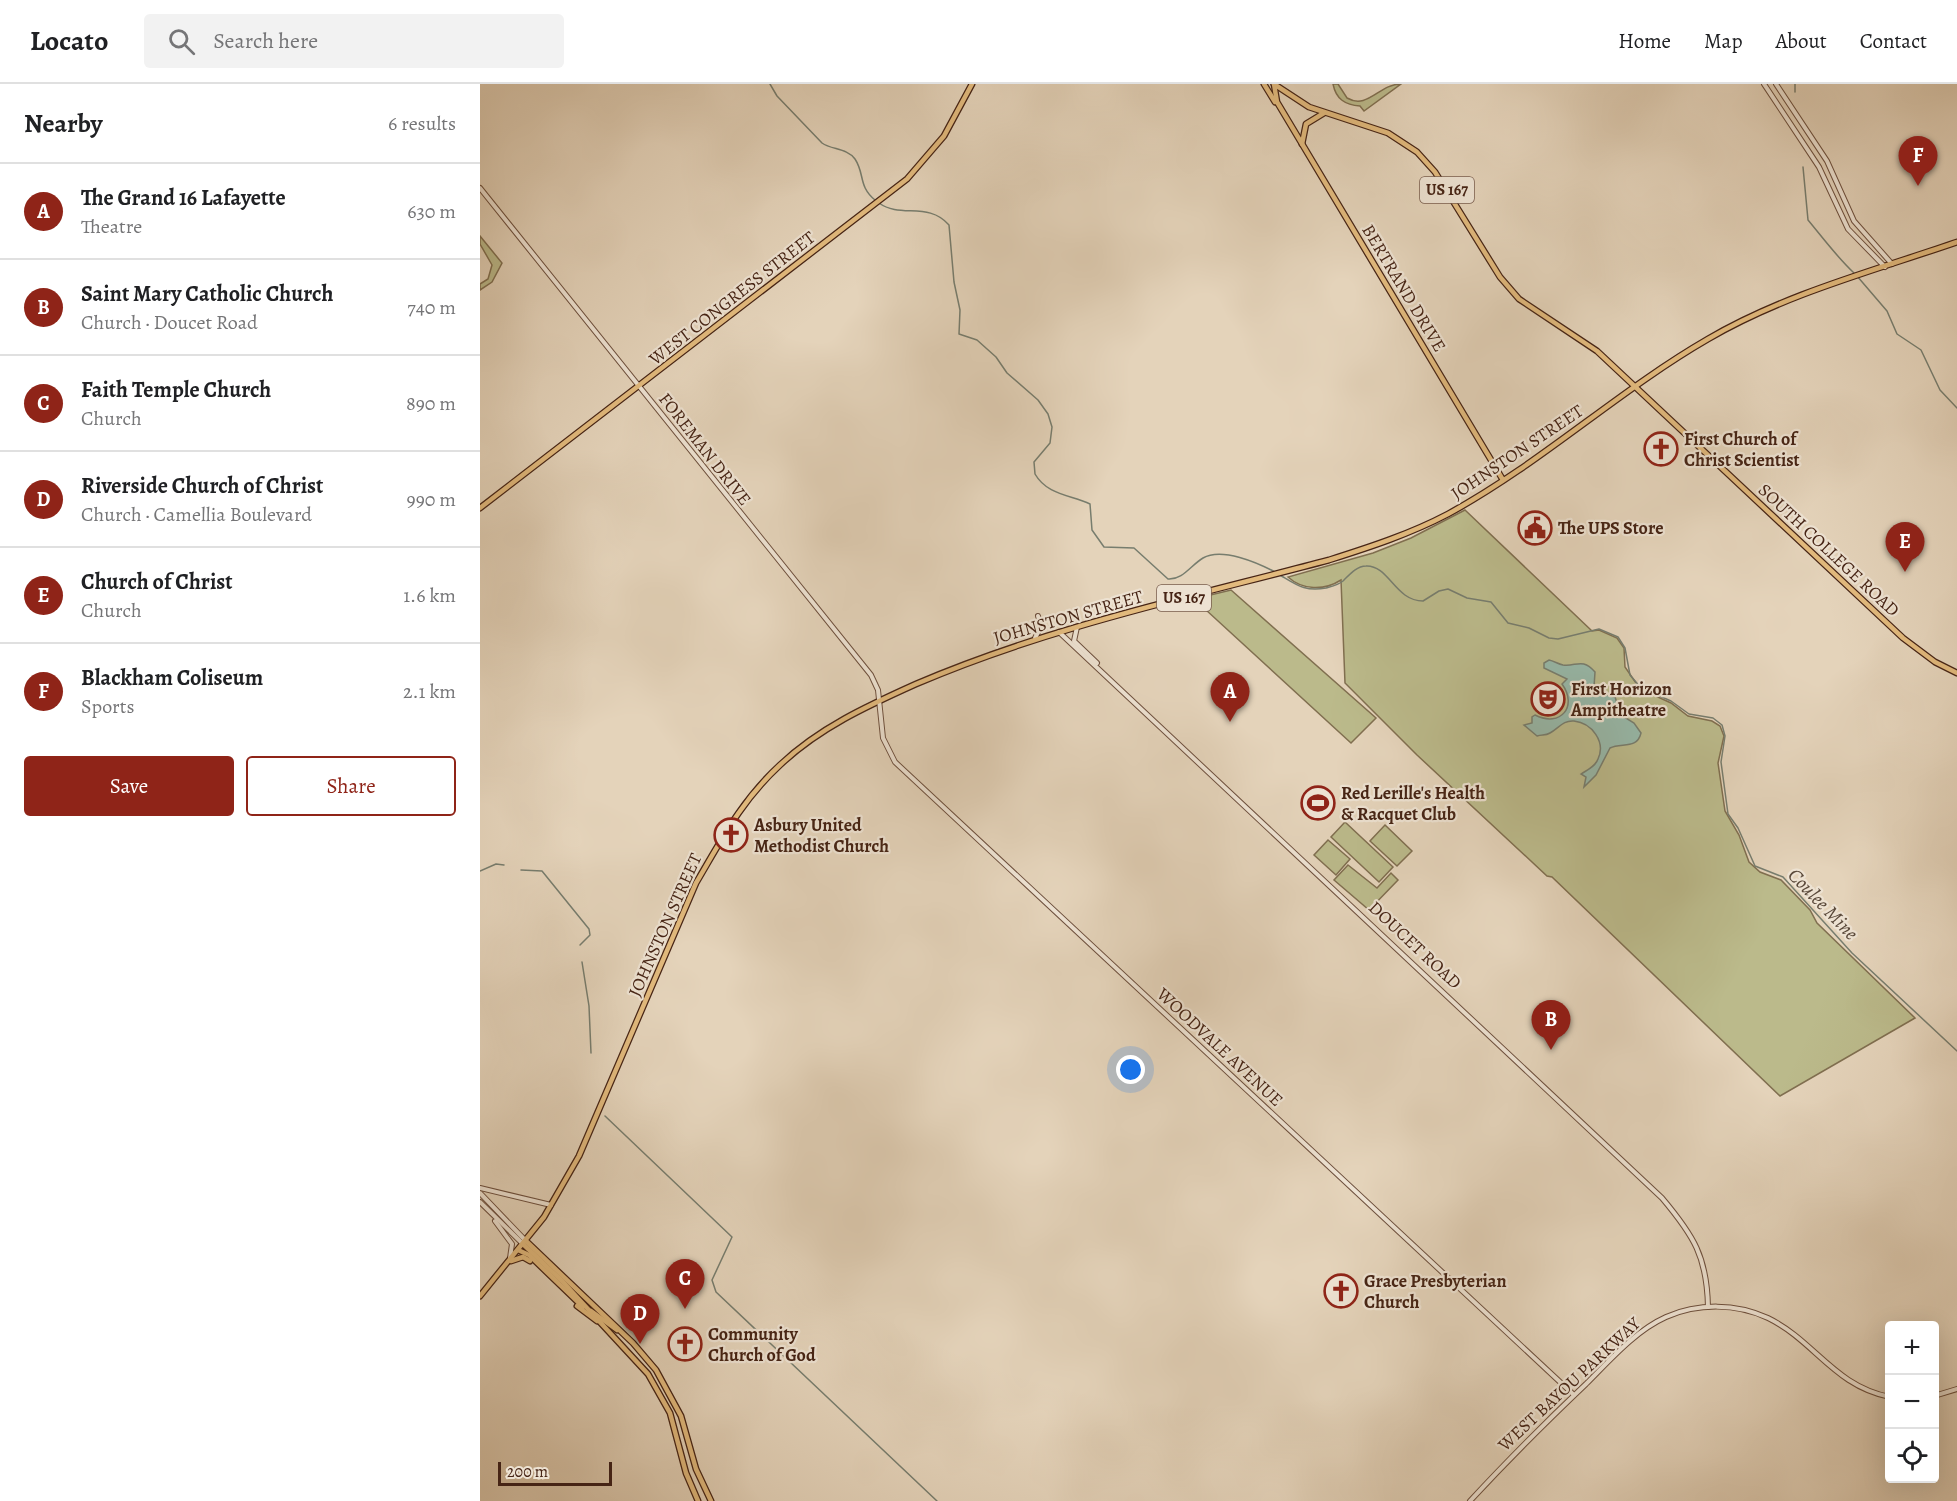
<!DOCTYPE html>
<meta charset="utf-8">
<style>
:root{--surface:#fff;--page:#f2f2f2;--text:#202124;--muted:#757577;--line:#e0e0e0;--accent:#8f2418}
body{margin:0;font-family:Alegreya,serif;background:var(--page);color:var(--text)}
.controls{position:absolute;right:18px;bottom:18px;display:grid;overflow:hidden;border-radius:6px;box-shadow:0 6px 24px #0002}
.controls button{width:54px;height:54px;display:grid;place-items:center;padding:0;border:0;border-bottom:2px solid var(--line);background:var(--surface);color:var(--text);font:30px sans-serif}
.scale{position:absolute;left:18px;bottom:15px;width:114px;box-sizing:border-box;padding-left:6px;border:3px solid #462415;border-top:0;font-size:16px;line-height:21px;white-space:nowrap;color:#462415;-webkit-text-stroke:4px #ede2d2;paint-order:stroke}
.you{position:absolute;left:651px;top:986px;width:21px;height:21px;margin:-15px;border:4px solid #fff;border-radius:50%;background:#1a73e8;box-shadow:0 0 0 9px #1a73e833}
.badge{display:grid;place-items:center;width:39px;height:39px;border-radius:50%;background:var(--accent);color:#fff;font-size:20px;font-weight:700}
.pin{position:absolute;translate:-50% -50px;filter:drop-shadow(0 2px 3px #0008)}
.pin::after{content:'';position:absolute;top:32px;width:21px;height:18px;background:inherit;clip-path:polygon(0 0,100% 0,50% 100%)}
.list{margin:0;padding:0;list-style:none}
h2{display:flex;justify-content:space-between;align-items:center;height:78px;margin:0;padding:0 24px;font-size:26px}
h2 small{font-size:20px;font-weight:400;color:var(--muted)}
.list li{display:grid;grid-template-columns:39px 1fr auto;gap:18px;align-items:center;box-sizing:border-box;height:96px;padding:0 24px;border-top:2px solid var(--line)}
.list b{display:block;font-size:22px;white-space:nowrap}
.list p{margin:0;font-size:20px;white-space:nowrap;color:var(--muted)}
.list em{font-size:20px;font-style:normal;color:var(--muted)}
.actions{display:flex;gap:12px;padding:18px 24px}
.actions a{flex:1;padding:14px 0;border:2px solid var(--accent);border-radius:6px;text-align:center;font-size:21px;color:var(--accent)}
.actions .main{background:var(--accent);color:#fff}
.icon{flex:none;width:33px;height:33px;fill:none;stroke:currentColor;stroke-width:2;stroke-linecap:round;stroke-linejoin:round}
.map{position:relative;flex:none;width:1477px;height:1417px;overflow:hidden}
header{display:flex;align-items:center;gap:36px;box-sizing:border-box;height:84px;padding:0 30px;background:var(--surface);border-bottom:2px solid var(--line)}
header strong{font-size:28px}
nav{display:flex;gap:33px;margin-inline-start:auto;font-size:21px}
.search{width:420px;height:54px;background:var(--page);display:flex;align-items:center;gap:15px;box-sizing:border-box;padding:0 21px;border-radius:6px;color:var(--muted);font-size:22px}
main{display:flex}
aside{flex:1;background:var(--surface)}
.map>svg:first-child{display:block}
</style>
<header>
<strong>Locato</strong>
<div class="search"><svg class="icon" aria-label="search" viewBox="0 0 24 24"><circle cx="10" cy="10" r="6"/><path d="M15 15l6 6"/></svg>Search here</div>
<nav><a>Home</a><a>Map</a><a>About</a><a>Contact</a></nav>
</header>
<main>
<aside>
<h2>Nearby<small>6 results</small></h2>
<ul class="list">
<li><span class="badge">A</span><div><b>The Grand 16 Lafayette</b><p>Theatre</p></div><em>630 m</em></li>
<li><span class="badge">B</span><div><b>Saint Mary Catholic Church</b><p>Church · Doucet Road</p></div><em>740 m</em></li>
<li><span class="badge">C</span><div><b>Faith Temple Church</b><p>Church</p></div><em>890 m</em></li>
<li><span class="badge">D</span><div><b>Riverside Church of Christ</b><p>Church · Camellia Boulevard</p></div><em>990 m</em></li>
<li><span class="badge">E</span><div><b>Church of Christ</b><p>Church</p></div><em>1.6 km</em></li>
<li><span class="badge">F</span><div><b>Blackham Coliseum</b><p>Sports</p></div><em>2.1 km</em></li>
</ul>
<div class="actions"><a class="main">Save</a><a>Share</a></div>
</aside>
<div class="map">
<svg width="1477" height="1417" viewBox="0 0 1477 1417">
<rect width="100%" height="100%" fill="#e4d3ba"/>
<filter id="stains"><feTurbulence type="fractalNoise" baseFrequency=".00333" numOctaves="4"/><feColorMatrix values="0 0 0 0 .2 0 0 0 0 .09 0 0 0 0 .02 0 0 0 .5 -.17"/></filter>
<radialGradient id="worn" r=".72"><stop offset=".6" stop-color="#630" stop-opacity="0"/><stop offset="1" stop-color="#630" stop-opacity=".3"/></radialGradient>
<g fill="#bbba8b" stroke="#806f50" stroke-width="1.5">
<path d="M853,0H858L867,14C888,26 899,0 921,0L884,27L880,22C865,21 856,15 853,0Z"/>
<polygon points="0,152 22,179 12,198 0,206 0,200 8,195 12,181 0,160"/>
<path d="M985,426L1112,547L1119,546L1137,554L1144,564L1145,583L1160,605L1191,619L1208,632L1232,637L1240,642L1244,652L1238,679L1245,727L1259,751L1269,778L1280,788L1301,796L1330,826L1337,839L1435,934L1300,1012L1072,793L1067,792L937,671L865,599L861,496C844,507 822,506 808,493L893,469L931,454Z"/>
<polygon points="751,506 896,634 871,659 714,515"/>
<polygon points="865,738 913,783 899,798 851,753"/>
<polygon points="905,741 932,767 917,782 890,757"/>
<polygon points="848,756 870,775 856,791 834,771"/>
<polygon points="868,781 897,804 911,789 918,796 889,826 854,796"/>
</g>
<path fill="#97b9aa" stroke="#777d6e" stroke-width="1.5" d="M1069,576C1074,577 1078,580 1083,581C1096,583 1102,573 1115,588L1114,603L1118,609L1135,613L1141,631L1154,639L1161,649C1157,666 1141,658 1130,664L1116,691L1104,703L1106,693L1101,690C1107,686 1115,683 1118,675C1126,658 1112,639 1094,637C1083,636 1079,644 1070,649C1065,652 1062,650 1057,652L1044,641L1052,639V633L1055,631C1081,644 1098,622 1082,600L1087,595L1064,584V579Z"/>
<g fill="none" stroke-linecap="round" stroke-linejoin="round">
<g stroke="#777d6e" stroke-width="1.5">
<path d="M290,0L297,12L342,59C352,66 367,64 375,75C385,90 378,102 395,116"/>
<polyline points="1315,0 1315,8"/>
<path d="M1323,83L1328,136C1343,154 1356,172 1374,189"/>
<path d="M399,119C421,135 448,117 469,141L474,198L480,226L479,250L497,256L516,273L527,289L558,316L568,330L572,343L570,359L554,378L555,390C567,411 591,411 610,420L612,446L624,463L654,464L688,495C703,496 711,481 723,474C742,463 778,479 795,488"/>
<polyline points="1377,192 1407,227 1417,250 1441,266 1460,306 1477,324"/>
<path d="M800,491C817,501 825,508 846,504C853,502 858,501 863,497C870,490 877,482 886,482C909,481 915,517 943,517L959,507L968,505L987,514L1011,518L1028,539L1049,544L1069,554L1078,555L1119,545L1138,553L1145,564L1150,591L1161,604L1191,617L1209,630L1233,634L1242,641L1245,652L1241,678L1248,730L1258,744L1275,782L1303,793L1372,869L1477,967"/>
<polyline points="41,786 62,787 109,845 110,851 100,861"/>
<polyline points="0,787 16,780 24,781"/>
<polyline points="102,878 109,922 111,969"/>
<polyline points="125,1032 252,1153 232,1196 236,1208 457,1417"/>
</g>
<defs>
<g id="minor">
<polyline points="1284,0 1339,83 1368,145 1405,183"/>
<polyline points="1296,0 1347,77 1374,137 1412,180"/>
<polyline points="0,104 391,591 398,606 403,654 415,678 1094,1311"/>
<polyline points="597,543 594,557 617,579"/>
<path d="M579,548L1182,1114C1214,1152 1227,1173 1228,1223"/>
<polyline points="555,554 561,543 558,532"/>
<polyline points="0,1104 71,1121"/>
<polyline points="0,1109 45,1156"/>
<polyline points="0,1118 43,1160"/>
<polyline points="15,1137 32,1160 30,1174"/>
<polyline points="1454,1312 1477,1305"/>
<path d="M990,1417C1027,1377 1066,1338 1106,1300C1130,1276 1155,1247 1186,1233C1218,1219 1256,1219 1288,1234C1335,1257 1354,1302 1410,1313"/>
</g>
<g id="major">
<polyline points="784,0 795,18"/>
<polyline points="794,0 829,23 908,49 937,68 955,88 1020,193 1039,215 1117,267 1423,554 1455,578 1477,589"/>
<polyline points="794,0 797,18 1023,396"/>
<polyline points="822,60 826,40 844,29"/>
<polyline points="0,424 427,95 464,52 492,0"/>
<polyline points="46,1157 153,1259 176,1286 201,1332 216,1385 231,1417"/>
<polyline points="43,1160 82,1197 168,1290 190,1329 206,1389 218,1417"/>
<polyline points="38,1166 49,1171 103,1223"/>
<polyline points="31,1177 43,1173 50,1177"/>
<path d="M0,1212L64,1133L99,1072L216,799C242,755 261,717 300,681C339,644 387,622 436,600C569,543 710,513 849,476C890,463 930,450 968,430C1060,380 1138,307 1228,255C1305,210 1393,187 1477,158"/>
<polyline points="97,1222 117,1237"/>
<polyline points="111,1227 137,1246"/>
</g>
</defs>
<use href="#minor" stroke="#6e503e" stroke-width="6"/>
<use href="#major" stroke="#462415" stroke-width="7"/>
<use href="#minor" stroke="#ede2d2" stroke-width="4"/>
<use href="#major" stroke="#e2ba7d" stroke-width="4.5"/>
</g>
<defs>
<symbol id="church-ring" viewBox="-11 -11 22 22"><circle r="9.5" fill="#ede2d2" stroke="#8f2418" stroke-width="1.5"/><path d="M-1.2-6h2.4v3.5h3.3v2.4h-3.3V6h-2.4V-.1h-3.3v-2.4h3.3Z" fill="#8f2418"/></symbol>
<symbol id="civic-ring" viewBox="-11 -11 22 22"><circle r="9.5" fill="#ede2d2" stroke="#8f2418" stroke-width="1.5"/><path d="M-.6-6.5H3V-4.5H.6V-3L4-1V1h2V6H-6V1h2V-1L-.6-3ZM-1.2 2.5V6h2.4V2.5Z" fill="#8f2418"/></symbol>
<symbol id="theatre-ring" viewBox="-11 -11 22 22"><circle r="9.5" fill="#ede2d2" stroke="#8f2418" stroke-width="1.5"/><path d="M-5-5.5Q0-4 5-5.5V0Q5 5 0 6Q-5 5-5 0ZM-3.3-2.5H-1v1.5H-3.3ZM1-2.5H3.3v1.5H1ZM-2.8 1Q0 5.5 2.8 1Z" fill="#8f2418"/></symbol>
<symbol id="stadium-ring" viewBox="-11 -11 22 22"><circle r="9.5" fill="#ede2d2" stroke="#8f2418" stroke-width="1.5"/><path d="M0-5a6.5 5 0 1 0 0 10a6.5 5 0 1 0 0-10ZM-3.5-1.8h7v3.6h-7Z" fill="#8f2418"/></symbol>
</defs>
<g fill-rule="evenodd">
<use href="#church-ring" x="1162" y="346" width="38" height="38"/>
<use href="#civic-ring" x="1036" y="425" width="38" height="38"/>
<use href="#theatre-ring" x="1049" y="596" width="38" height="38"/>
<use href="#stadium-ring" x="819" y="700" width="38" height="38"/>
<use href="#church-ring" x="232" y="732" width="38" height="38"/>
<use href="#church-ring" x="842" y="1188" width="38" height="38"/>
<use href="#church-ring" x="186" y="1241" width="38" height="38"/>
</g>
<g text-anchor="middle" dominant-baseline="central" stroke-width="4.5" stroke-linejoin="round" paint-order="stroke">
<g fill="#ede2d2" stroke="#785d4e" stroke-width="1.5">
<rect x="940" y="93" width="54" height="26" rx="4.5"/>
<rect x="677" y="501" width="54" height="26" rx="4.5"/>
</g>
<g font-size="16" font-weight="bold" fill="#462415">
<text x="967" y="106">US 167</text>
<text x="704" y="514">US 167</text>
</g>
<g font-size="18" fill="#462415" stroke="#ede2d2">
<text transform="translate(924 204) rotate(59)">BERTRAND DRIVE</text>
<text transform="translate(252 214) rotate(-38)">WEST CONGRESS STREET</text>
<text transform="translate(225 365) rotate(52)">FOREMAN DRIVE</text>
<text transform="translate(1037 368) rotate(-34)">JOHNSTON STREET</text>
<text transform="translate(1349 466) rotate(43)">SOUTH COLLEGE ROAD</text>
<text transform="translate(588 533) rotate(-16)">JOHNSTON STREET</text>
<text transform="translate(185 841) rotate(-66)">JOHNSTON STREET</text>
<text transform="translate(935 861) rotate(43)">DOUCET ROAD</text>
<text transform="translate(740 963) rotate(43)">WOODVALE AVENUE</text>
<text transform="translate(1089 1300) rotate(-43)">WEST BAYOU PARKWAY</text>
</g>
<g font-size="18" font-weight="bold" fill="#462415" stroke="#ede2d2" text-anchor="start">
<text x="1204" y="355">First Church of<tspan x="1204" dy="21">Christ Scientist</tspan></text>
<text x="1078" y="444">The UPS Store</text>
<text x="1091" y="605">First Horizon<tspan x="1091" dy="21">Ampitheatre</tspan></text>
<text x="861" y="709">Red Lerille's Health<tspan x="861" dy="21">&amp; Racquet Club</tspan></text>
<text x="274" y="741">Asbury United<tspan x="274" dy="21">Methodist Church</tspan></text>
<text x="884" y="1197">Grace Presbyterian<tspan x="884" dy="21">Church</tspan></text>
<text x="228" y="1250">Community<tspan x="228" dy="21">Church of God</tspan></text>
</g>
<g font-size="20" font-style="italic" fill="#5a493a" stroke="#ede2d2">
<text transform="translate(1343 820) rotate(46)">Coulee Mine</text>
</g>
</g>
<rect width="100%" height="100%" filter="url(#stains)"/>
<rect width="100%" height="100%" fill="url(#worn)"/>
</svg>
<div class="controls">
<button>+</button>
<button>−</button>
<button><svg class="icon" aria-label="locate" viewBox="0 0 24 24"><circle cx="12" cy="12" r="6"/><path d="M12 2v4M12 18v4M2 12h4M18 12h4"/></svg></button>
</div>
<div class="scale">200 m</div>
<div class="you"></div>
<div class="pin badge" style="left:750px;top:638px">A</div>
<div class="pin badge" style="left:1071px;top:966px">B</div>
<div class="pin badge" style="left:205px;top:1225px">C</div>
<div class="pin badge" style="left:160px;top:1260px">D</div>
<div class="pin badge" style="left:1425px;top:488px">E</div>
<div class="pin badge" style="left:1438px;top:102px">F</div>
</div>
</main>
